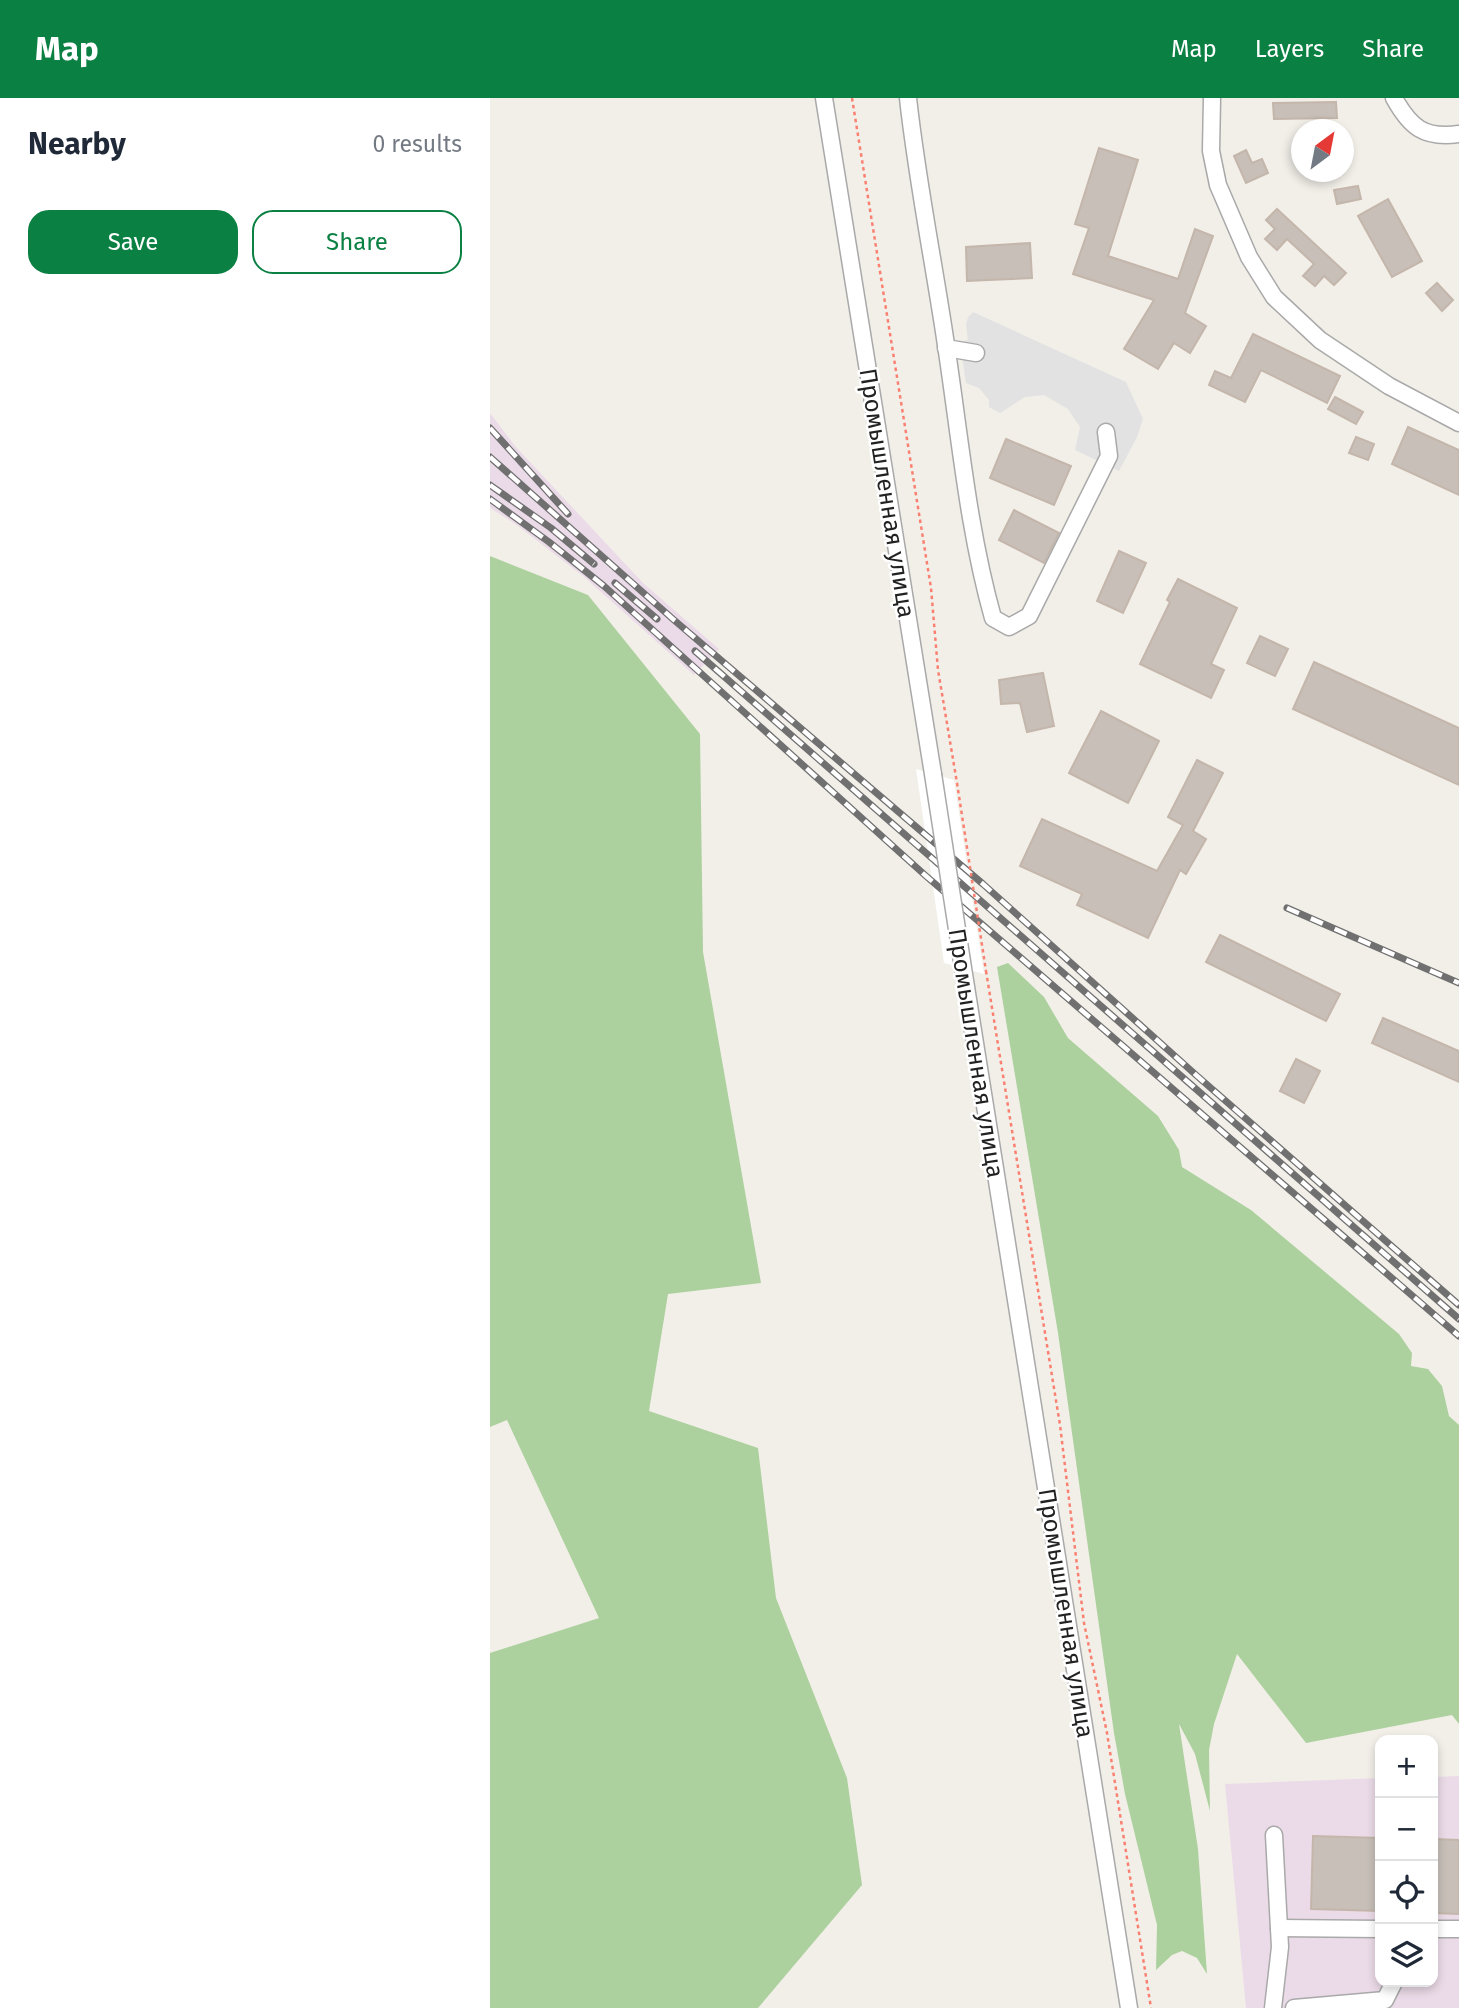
<!DOCTYPE html>
<meta charset="utf-8">
<style>
:root{--surface:#fff;--page:#f2f2f3;--text:#1f2937;--muted:#747a83;--line:#e0e1e3;--accent:#0b8043}
body{margin:0;font-family:"Fira Sans",sans-serif;background:var(--page);color:var(--text)}
.controls{position:absolute;right:21px;bottom:21px;display:grid;overflow:hidden;border-radius:14px;box-shadow:0 4px 10px #0003}
.controls button{width:63px;height:63px;display:grid;place-items:center;padding:0;border:0;border-bottom:2px solid var(--line);background:var(--surface);color:var(--text);font:35px sans-serif}
.compass{position:absolute;left:801px;top:21px;width:63px;height:63px;border-radius:50%;background:var(--surface);box-shadow:0 4px 10px #0003;rotate:32deg}
.list{margin:0;padding:0;list-style:none}
h2{display:flex;justify-content:space-between;align-items:center;height:91px;margin:0;padding:0 28px;font-size:30px}
h2 small{font-size:23px;font-weight:400;color:var(--muted)}
.actions{display:flex;gap:14px;padding:21px 28px}
.actions a{flex:1;padding:16px 0;border:2px solid var(--accent);border-radius:21px;text-align:center;font-size:24px;color:var(--accent)}
.actions .main{background:var(--accent);color:#fff}
.icon{flex:none;width:38px;height:38px;fill:none;stroke:currentColor;stroke-width:2;stroke-linecap:round;stroke-linejoin:round}
.map{position:relative;flex:none;width:969px;height:1910px;overflow:hidden}
header{display:flex;align-items:center;gap:42px;box-sizing:border-box;height:98px;padding:0 35px;background:var(--accent);color:#fff}
header strong{font-size:33px}
nav{display:flex;gap:38px;margin-inline-start:auto;font-size:24px}
main{display:flex}
aside{flex:1;background:var(--surface)}
.map>svg:first-child{display:block}
</style>
<header>
<strong>Map</strong>
<nav><a>Map</a><a>Layers</a><a>Share</a></nav>
</header>
<main>
<aside>
<h2>Nearby<small>0 results</small></h2>
<ul class="list">
</ul>
<div class="actions"><a class="main">Save</a><a>Share</a></div>
</aside>
<div class="map">
<svg width="969" height="1910" viewBox="0 0 969 1910">
<rect width="100%" height="100%" fill="#f2efe9"/>
<g fill="#ebdbe8">
<polygon points="0,315 25,348 153,485 229,551 204,577 93,478 24,425 0,410"/>
<polygon points="969,1678 969,1910 756,1910 735,1686 890,1680 890,1884 943,1884 943,1679"/>
</g>
<g fill="#add19e">
<polygon points="0,458 98,497 210,636 213,854 271,1185 178,1196 159,1313 268,1350 286,1500 357,1680 372,1787 268,1910 0,1910 0,1555 109,1520 17,1322 0,1329"/>
<polygon points="518,865 554,899 578,940 668,1018 689,1052 692,1069 761,1112 909,1236 922,1255 921,1268 938,1271 952,1288 959,1318 969,1327 969,1626 962,1617 816,1645 747,1556 724,1626 719,1652 720,1713 705,1656 689,1626 708,1751 717,1876 707,1860 692,1853 682,1857 666,1872 667,1827 635,1696 624,1635 568,1235 507,869"/>
</g>
<polygon fill="#e2e2e2" points="483,214 636,284 653,321 647,339 629,373 585,352 590,329 578,311 554,297 535,299 510,315 499,309 499,302 489,290 476,285 470,244 478,242 476,227 478,219"/>
<polygon fill="#fff" points="426,671 464,682 494,876 454,865"/>
<g fill="#c7bfb8" stroke="#c4b6ab" stroke-width="2">
<polygon points="846,4 847,20 784,21 783,5"/>
<polygon points="609,50 648,62 618,158 688,181 705,131 723,138 695,215 716,228 700,255 684,245 668,271 634,251 664,202 583,176 599,130 585,126"/>
<polygon points="756,52 762,65 772,61 778,75 756,85 744,58"/>
<polygon points="868,88 871,101 847,106 844,92"/>
<polygon points="898,101 932,163 902,179 868,118"/>
<polygon points="787,111 856,175 844,187 834,178 825,188 813,178 824,166 797,141 787,152 775,141 785,131 776,122"/>
<polygon points="540,145 542,180 477,183 476,149"/>
<polygon points="947,185 963,202 952,213 936,195"/>
<polygon points="763,236 850,278 837,305 771,272 755,304 719,287 725,273 741,280"/>
<polygon points="845,299 873,314 866,326 838,311"/>
<polygon points="918,329 969,352 969,397 902,366"/>
<polygon points="866,339 884,346 878,362 859,355"/>
<polygon points="516,341 581,368 564,407 500,380"/>
<polygon points="524,412 569,435 554,465 509,442"/>
<polygon points="629,453 656,465 633,515 607,503"/>
<polygon points="688,481 747,510 721,566 734,572 721,600 650,566 680,504 677,502"/>
<polygon points="770,538 798,551 785,578 757,565"/>
<polygon points="824,564 969,630 969,687 803,611"/>
<polygon points="553,575 564,628 537,634 530,605 511,606 509,582"/>
<polygon points="611,613 669,643 638,705 579,675"/>
<polygon points="707,662 733,675 703,733 716,741 696,776 690,772 658,840 587,807 592,796 530,768 552,721 667,773 693,727 678,719"/>
<polygon points="730,837 850,896 836,923 716,864"/>
<polygon points="893,920 969,953 969,984 882,945"/>
<polygon points="806,961 830,973 814,1005 790,993"/>
<polygon points="823,1738 890,1740 890,1813 821,1811"/>
<polygon points="943,1741 969,1742 969,1816 943,1815"/>
</g>
<g fill="none" stroke-linecap="round" stroke-linejoin="round">
<defs>
<g id="minor">
<polyline points="334,0 443,676"/>
<path d="M418,0C427,83 444,165 456,247C470,339 478,431 503,520L519,529L539,518L619,358L616,334"/>
<polyline points="722,0 721,53 728,87 759,159 784,199 830,242 899,288 969,325"/>
<path d="M904,0C920,29 934,41 969,36"/>
<polyline points="456,250 486,255"/>
<polyline points="473,870 639,1910"/>
<polyline points="789,1830 890,1831"/>
<polyline points="943,1831 969,1831"/>
<polyline points="783,1910 790,1849 784,1737"/>
<polyline points="804,1910 895,1902 904,1884"/>
</g>
</defs>
<use href="#minor" stroke="#a9a9a9" stroke-width="19"/>
<g stroke="#fa8072" stroke-width="2.5" stroke-dasharray="3.5 3.5" stroke-linecap="butt">
<polyline points="362,0 441,490 448,572 467,685"/>
<polyline points="496,873 570,1327 594,1525 617,1635 661,1910"/>
</g>
<use href="#minor" stroke="#fff" stroke-width="16"/>
<defs>
<g id="rail">
<polyline points="0,330 78,416"/>
<polyline points="0,359 184,522 493,786 706,977 969,1207"/>
<polyline points="0,387 61,430 104,466"/>
<polyline points="0,401 59,444 114,488 436,778 969,1238"/>
<polyline points="125,485 167,521"/>
<polyline points="205,553 969,1221"/>
<polyline points="797,810 969,885"/>
</g>
</defs>
<use href="#rail" stroke="#707070" stroke-width="7"/>
<use href="#rail" stroke="#fff" stroke-width="4.5" stroke-dasharray="13" stroke-linecap="butt"/>
<defs>
<polyline id="minor-bridge" points="443,676 473,870"/>
</defs>
<use href="#minor-bridge" stroke="#a9a9a9" stroke-width="19" stroke-linecap="butt"/>
<polyline stroke="#fa8072" stroke-width="2.5" stroke-dasharray="3.5 3.5" stroke-linecap="butt" points="467,685 496,873"/>
<use href="#minor-bridge" stroke="#fff" stroke-width="16"/>
</g>
<g text-anchor="middle" dominant-baseline="central" stroke-width="5" stroke-linejoin="round" paint-order="stroke">
<g font-size="24" fill="#222" stroke="#fff">
<text transform="translate(397 395) rotate(81)">Промышленная улица</text>
<text transform="translate(486 955) rotate(81)">Промышленная улица</text>
<text transform="translate(576 1515) rotate(81)">Промышленная улица</text>
</g>
</g>
</svg>
<div class="controls">
<button>+</button>
<button>−</button>
<button><svg class="icon" aria-label="locate" viewBox="0 0 24 24"><circle cx="12" cy="12" r="6"/><path d="M12 2v4M12 18v4M2 12h4M18 12h4"/></svg></button>
<button><svg class="icon" aria-label="layers" viewBox="0 0 24 24"><path d="M12 4l9 5-9 5-9-5zM3 14l9 5 9-5"/></svg></button>
</div>
<svg class="compass" viewBox="-18 -18 36 36"><path d="M0-13l5 13h-10z" fill="#e53935"/><path d="M0 13l5-13h-10z" fill="#747a83"/></svg>
</div>
</main>
